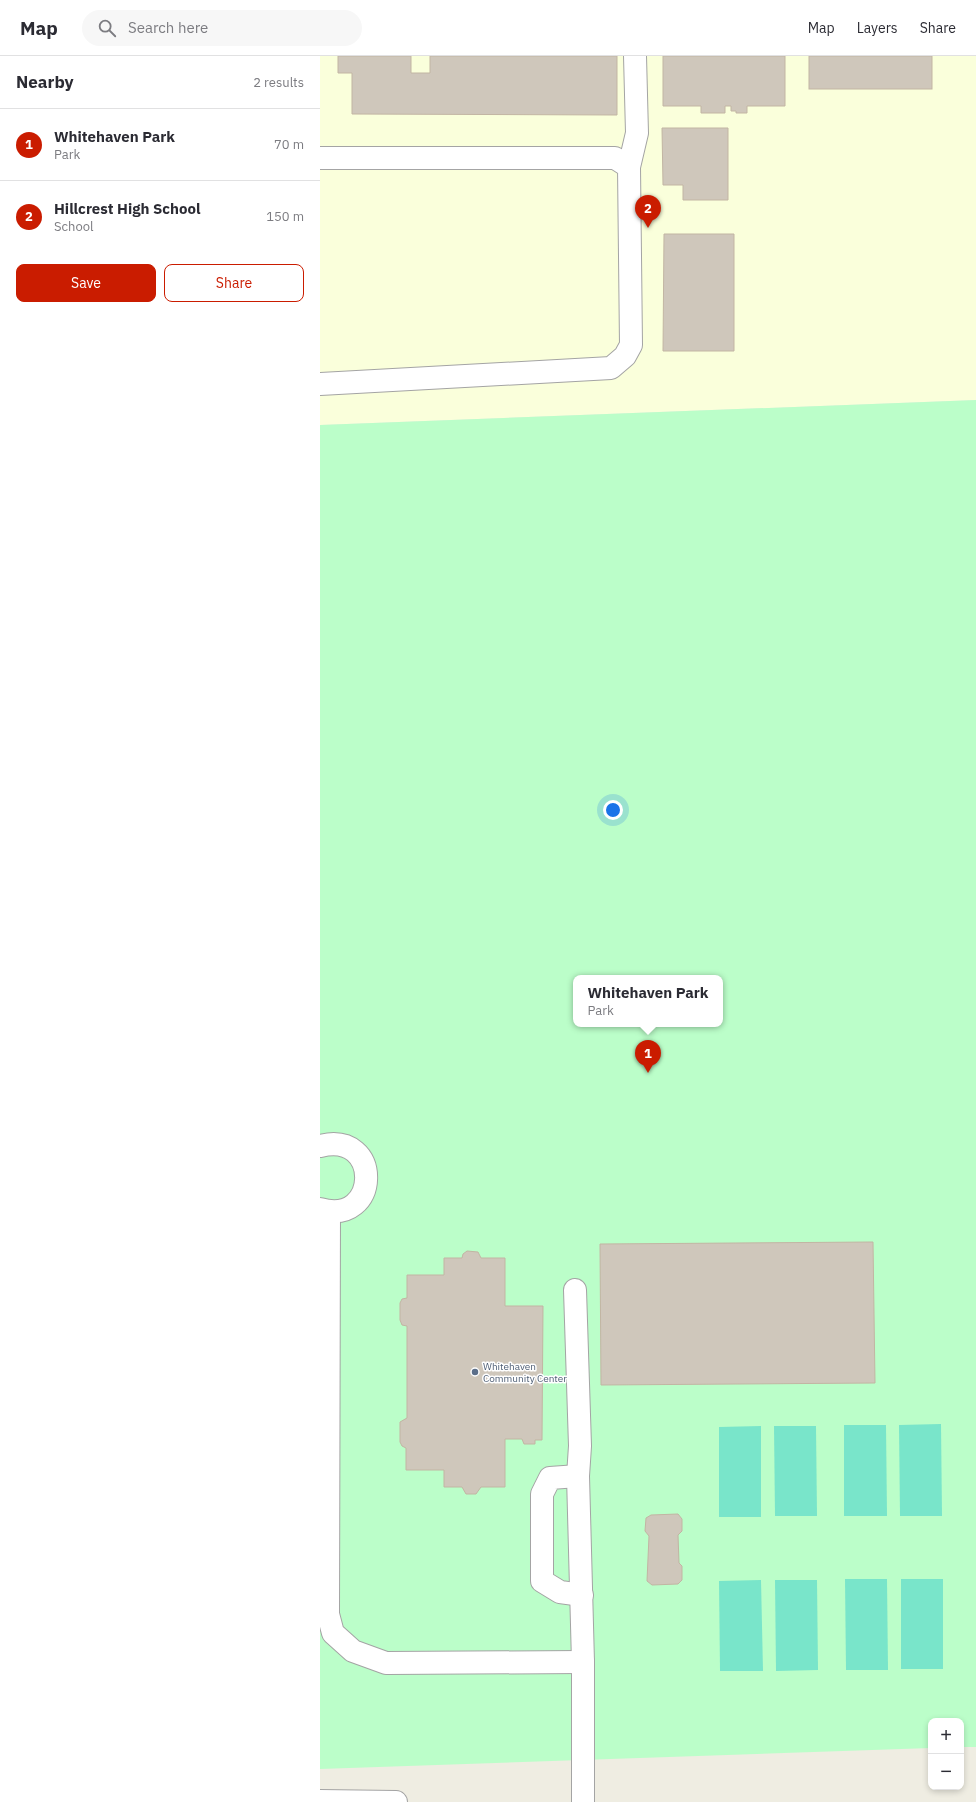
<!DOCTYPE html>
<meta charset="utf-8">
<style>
:root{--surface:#fff;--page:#f7f7f7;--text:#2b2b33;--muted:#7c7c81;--line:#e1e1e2;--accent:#ca1c00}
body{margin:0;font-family:"IBM Plex Sans",sans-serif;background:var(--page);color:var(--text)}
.controls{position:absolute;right:12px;bottom:12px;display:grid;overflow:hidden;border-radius:8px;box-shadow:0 2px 6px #0003}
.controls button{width:36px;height:36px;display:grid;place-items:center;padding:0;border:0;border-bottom:1px solid var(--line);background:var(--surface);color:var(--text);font:20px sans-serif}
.you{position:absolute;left:293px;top:754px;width:14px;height:14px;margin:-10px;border:3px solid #fff;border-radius:50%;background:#1a73e8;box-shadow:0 0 0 6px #1a73e833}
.badge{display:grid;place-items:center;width:26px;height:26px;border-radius:50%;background:var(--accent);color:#fff;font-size:13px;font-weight:700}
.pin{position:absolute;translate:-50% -33px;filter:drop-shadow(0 1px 2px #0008)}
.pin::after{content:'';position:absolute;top:21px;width:14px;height:12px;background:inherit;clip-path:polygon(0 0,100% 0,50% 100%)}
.popup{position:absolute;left:253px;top:919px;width:150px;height:52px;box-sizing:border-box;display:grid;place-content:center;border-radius:8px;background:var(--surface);filter:drop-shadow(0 1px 3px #0005);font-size:13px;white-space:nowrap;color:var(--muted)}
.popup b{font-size:15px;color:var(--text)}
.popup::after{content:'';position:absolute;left:50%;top:100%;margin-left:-8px;border:8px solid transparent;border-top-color:var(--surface)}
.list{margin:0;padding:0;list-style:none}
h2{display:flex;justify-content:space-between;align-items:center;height:52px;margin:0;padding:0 16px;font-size:17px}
h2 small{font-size:13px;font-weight:400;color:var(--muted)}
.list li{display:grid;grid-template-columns:26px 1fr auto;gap:12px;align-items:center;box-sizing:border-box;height:72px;padding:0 16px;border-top:1px solid var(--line)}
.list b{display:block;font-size:15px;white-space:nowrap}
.list p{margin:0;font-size:13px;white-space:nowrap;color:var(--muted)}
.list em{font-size:13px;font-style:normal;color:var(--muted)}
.actions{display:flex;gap:8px;padding:12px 16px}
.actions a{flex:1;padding:9px 0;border:1px solid var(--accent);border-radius:8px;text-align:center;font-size:14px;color:var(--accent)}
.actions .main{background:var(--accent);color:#fff}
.icon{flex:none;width:22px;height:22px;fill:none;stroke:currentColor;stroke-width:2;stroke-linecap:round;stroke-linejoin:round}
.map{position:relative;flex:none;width:656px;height:1746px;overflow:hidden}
header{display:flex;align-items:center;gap:24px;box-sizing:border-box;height:56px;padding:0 20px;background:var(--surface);border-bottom:1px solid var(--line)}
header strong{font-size:19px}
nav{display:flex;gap:22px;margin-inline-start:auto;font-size:14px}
.search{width:280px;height:36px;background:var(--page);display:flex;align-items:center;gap:10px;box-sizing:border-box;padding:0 14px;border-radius:22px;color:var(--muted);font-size:15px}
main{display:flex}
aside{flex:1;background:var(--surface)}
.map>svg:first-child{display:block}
</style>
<header>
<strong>Map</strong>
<div class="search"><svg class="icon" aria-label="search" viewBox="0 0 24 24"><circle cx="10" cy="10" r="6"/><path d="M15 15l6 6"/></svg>Search here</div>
<nav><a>Map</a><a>Layers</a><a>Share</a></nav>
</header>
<main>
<aside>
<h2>Nearby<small>2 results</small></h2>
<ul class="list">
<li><span class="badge">1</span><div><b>Whitehaven Park</b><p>Park</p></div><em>70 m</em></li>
<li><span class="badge">2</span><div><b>Hillcrest High School</b><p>School</p></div><em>150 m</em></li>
</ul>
<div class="actions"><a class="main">Save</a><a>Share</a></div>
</aside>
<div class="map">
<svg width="656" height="1746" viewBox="0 0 656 1746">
<rect width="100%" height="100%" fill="#efede2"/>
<polygon fill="#faffdb" points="0,0 656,0 656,344 0,369"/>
<path fill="#bbfec9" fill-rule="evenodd" d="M656,344V1691H641V1665H611V1692L0,1713V369ZM256,922H400V968H256Z"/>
<g fill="#79e5ca">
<polygon points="621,1368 622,1460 580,1460 579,1369"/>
<polygon points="524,1369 566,1369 567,1460 524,1460"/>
<polygon points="441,1370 441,1461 399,1461 399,1371"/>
<polygon points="454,1370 496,1370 497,1460 455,1460"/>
<polygon points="525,1523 567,1523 568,1614 526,1614"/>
<rect x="581" y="1523" width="42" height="90"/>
<polygon points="441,1524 443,1615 400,1615 399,1525"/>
<polygon points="455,1524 497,1524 498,1614 456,1615"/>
</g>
<g fill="#cfc7bb" stroke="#c2b5a3">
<polygon points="18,0 91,0 91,17 110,17 110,0 297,0 297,59 32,58 32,17 18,17"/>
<polygon points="343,0 465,0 465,50 427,50 427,57 416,57 416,55 411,55 411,50 405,50 405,57 381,57 381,50 343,50"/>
<rect x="489" y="0" width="123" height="33"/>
<polygon points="342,72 408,72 408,144 363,144 363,129 343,129"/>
<polygon points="344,178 414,178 414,295 343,295"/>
<polygon points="553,1186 555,1327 281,1329 280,1188"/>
<polygon points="147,1195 158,1196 161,1202 185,1202 185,1250 223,1250 222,1384 215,1384 215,1388 204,1388 202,1383 185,1383 185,1431 161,1431 156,1438 146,1438 142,1431 124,1431 124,1414 86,1414 86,1392 82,1390 80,1386 80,1366 87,1362 87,1270 82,1269 80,1264 80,1247 82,1243 87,1242 87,1219 124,1219 124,1202 142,1202 143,1198"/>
<polygon points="358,1458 362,1463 362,1475 358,1479 359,1507 362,1510 362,1524 358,1528 332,1529 327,1525 329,1480 325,1475 326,1462 331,1459"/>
</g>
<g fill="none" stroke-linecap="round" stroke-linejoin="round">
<defs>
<g id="minor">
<polyline points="0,102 295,102 309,111 311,289 305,300 291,312 0,328"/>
<polyline points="309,111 317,77 315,0"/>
<path d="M0,1090C63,1074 60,1171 0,1153"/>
<polyline points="9,1156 8,1558 13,1577 33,1595 66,1607 263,1606"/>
<polyline points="255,1234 260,1390 258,1420 263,1606 263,1746"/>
<polyline points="258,1420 230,1422 222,1438 222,1525 240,1536 262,1539"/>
<polyline points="0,1745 76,1746"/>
</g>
</defs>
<use href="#minor" stroke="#a4a4a4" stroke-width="24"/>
<use href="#minor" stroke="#fff" stroke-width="22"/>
</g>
<circle fill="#5c6f8a" stroke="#fff" stroke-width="1.5" cx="155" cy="1316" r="4"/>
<g text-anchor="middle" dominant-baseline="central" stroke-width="3" stroke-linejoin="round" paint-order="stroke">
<g font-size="10" fill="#4e5e75" stroke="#fff" text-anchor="start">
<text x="163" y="1310">Whitehaven<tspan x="163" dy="12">Community Center</tspan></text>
</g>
</g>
</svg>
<div class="controls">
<button>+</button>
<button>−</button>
</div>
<div class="you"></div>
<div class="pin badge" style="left:328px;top:1017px">1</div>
<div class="popup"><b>Whitehaven Park</b>Park</div>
<div class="pin badge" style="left:328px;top:172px">2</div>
</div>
</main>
